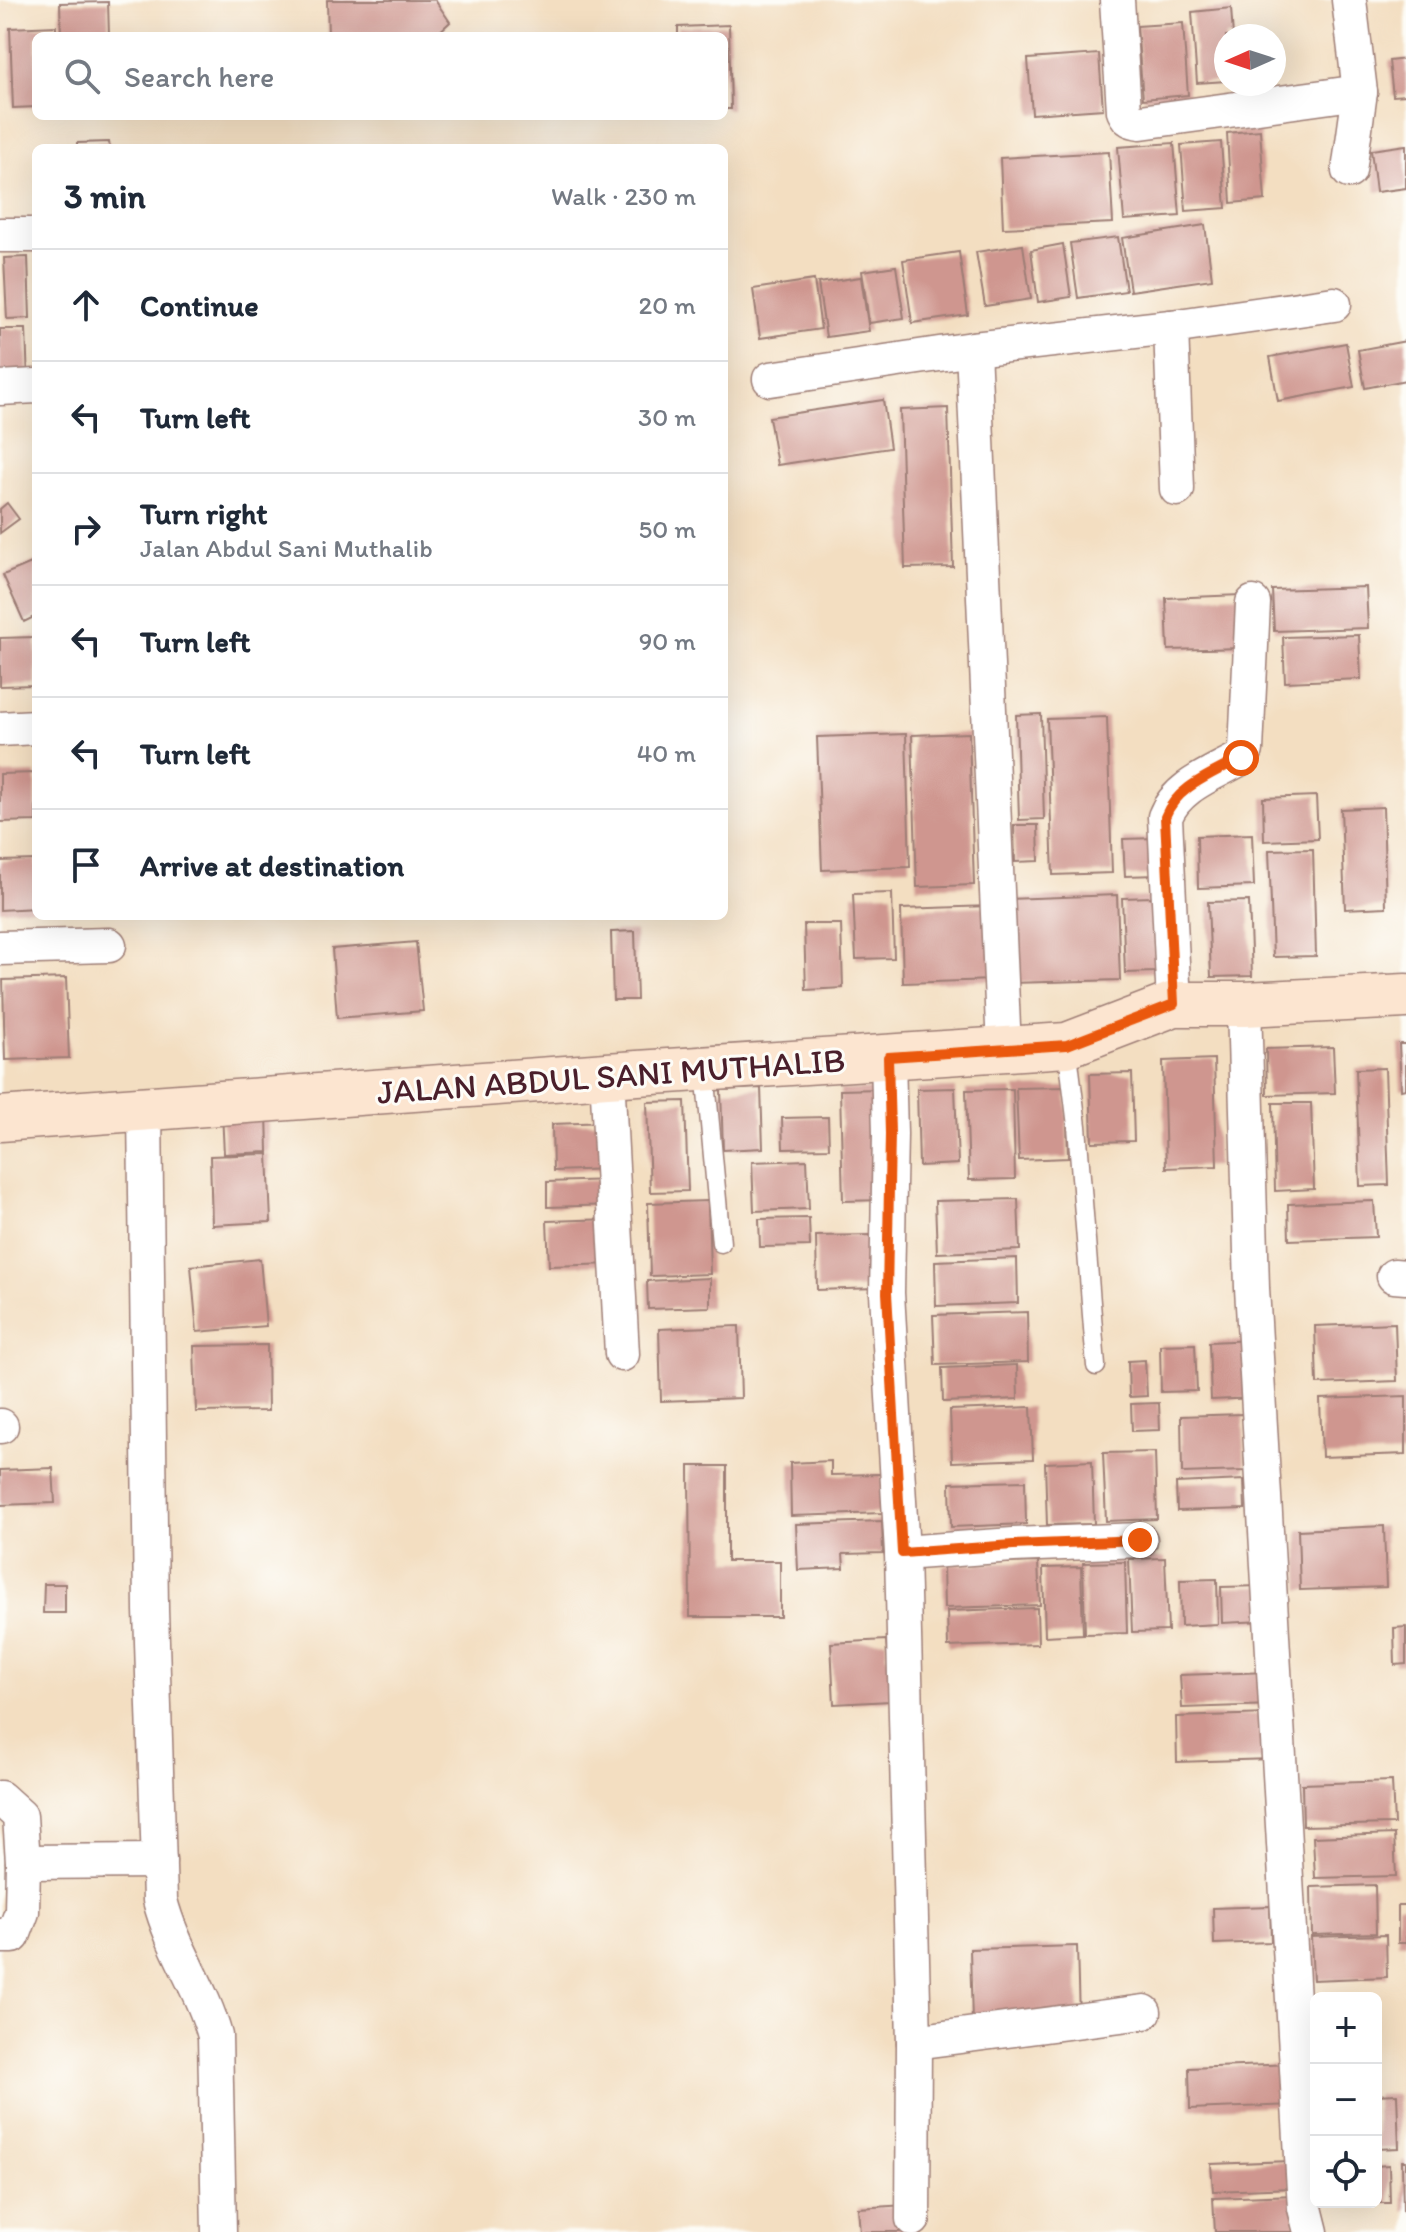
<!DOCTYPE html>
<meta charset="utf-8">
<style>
:root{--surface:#fff;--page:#f6f6f7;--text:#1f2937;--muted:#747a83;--line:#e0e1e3}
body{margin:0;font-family:Itim,sans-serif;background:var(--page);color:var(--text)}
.controls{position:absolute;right:24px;bottom:24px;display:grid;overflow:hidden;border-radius:12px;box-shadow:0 8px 32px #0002}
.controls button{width:72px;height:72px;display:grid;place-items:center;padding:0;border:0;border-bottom:2px solid var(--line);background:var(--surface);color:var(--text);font:40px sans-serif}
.compass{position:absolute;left:1214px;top:24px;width:72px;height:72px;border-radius:50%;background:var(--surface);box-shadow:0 8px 32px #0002;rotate:267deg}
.stop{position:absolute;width:24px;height:24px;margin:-18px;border:6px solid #ea580c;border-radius:50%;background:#fff}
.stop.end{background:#ea580c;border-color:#fff;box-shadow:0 2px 8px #0008}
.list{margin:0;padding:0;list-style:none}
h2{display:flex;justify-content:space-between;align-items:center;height:104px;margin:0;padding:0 32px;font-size:34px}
h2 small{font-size:26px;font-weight:400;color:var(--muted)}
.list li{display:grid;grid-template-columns:52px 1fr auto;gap:24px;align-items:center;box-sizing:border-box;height:112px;padding:0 32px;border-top:2px solid var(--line)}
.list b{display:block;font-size:30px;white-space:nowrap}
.list p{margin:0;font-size:26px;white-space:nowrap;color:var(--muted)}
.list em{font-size:26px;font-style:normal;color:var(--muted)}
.icon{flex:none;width:44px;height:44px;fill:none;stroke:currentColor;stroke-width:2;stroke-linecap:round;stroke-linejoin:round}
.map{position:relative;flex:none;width:1406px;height:2232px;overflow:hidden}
.search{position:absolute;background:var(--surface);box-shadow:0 8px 32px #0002;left:32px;top:32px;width:696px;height:88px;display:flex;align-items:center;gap:20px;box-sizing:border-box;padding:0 28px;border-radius:12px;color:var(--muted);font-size:30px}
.panel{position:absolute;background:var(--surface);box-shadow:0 8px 32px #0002;left:32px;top:144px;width:696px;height:776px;border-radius:12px}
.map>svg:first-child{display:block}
</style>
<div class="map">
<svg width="1406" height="2232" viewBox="0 0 1406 2232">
<rect width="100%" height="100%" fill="#fdfcf7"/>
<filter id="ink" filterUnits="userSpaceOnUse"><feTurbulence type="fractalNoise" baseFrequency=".0125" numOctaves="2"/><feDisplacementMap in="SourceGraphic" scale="16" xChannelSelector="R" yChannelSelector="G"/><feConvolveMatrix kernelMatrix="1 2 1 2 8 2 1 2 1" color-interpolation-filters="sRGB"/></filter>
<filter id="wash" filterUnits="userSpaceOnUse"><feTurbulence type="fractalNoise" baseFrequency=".006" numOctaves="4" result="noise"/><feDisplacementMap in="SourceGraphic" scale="32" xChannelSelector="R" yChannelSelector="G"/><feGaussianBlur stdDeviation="1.8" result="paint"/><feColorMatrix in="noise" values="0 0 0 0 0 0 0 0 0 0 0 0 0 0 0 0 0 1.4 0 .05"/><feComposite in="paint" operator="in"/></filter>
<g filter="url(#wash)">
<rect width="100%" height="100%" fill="#f3dec1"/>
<g id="blocks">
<g fill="#cf968f">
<polygon points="327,0 435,0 450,22 435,36 328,36"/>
<polygon points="108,2 109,36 61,36 60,3"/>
<polygon points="1231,8 1233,36 1226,36 1226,81 1197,83 1192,12"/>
<polygon points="1183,23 1188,95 1143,99 1137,26"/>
<polygon points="729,25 731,109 724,109 724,36 678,36 678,27"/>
<polygon points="56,26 56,36 36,36 36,107 13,108 10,28"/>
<polygon points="1099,54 1103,109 1032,114 1028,59"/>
<polygon points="1406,59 1406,95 1393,96 1389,61"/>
<polygon points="1260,130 1265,200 1231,203 1227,133"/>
<polygon points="109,142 110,148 77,148 77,143"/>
<polygon points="1221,142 1226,208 1186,211 1181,145"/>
<polygon points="1174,143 1180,216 1124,220 1118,147"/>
<polygon points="1406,145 1406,188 1376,192 1371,150"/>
<polygon points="1109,152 1113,223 1003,228 1000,158"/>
<polygon points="1205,225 1212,279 1130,291 1122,238"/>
<polygon points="1118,237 1126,291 1078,298 1070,243"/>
<polygon points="1063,244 1071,297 1038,302 1031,250"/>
<polygon points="1023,245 1031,299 985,306 976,252"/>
<polygon points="959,252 968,315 912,323 903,260"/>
<polygon points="28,257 30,318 7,319 4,258"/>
<polygon points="896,266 904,318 869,323 862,271"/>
<polygon points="861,277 869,331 826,337 818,283"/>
<polygon points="814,280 821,329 760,338 753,289"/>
<polygon points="0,329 26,329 28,382 0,383"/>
<polygon points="1406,341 1406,380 1365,388 1358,350"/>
<polygon points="1346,343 1354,387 1278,401 1270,357"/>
<polygon points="883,400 890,448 777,465 769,417"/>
<polygon points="948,408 953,567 905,568 900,410"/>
<polygon points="7,503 19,519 0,533 0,509"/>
<polygon points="36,561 36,616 24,622 3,575"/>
<polygon points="1366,587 1368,628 1274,631 1272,590"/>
<polygon points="1241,595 1242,648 1168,650 1166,598"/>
<polygon points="1359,635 1361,679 1285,682 1283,637"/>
<polygon points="36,637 36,685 0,686 0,638"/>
<polygon points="1041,714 1044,819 1019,820 1016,715"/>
<polygon points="1107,717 1112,873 1053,875 1047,719"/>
<polygon points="969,733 974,885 917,887 912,735"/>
<polygon points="906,734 910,867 822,870 817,737"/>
<polygon points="36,773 36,821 0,822 0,774"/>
<polygon points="1316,796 1318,839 1264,841 1263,798"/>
<polygon points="1383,807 1386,907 1345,909 1341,809"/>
<polygon points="1014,825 1038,825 1039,861 1015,862"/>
<polygon points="1252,834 1254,886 1198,888 1197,836"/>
<polygon points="1156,838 1158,875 1125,876 1123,839"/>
<polygon points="1313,849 1316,956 1273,957 1269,850"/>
<polygon points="36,860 36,908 0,910 0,861"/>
<polygon points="892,893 894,958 856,959 853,894"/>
<polygon points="1117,895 1120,980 1011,983 1007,899"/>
<polygon points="1153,897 1156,972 1125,973 1122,898"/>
<polygon points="1249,901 1252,976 1211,977 1208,902"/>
<polygon points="990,906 993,980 903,983 901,909"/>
<polygon points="804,924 841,924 843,988 806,990"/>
<polygon points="635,931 637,1000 613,1000 611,932"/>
<polygon points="416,942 423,1011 337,1018 332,949"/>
<polygon points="66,978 69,1058 5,1060 3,980"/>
<polygon points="1399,1044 1406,1044 1406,1089 1401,1090"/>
<polygon points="1333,1047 1335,1093 1267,1095 1266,1049"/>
<polygon points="1214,1059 1217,1166 1166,1168 1163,1061"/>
<polygon points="1385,1068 1389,1185 1360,1186 1356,1069"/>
<polygon points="1132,1073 1134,1141 1092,1142 1090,1074"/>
<polygon points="1066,1087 1068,1158 1019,1160 1016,1088"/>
<polygon points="761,1088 763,1148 723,1150 721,1090"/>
<polygon points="955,1088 958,1164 919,1166 917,1089"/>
<polygon points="880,1089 884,1200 843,1201 840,1090"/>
<polygon points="1013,1089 1015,1179 969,1180 966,1090"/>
<polygon points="685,1101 688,1191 650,1192 647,1102"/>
<polygon points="1273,1103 1311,1103 1314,1189 1275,1191"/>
<polygon points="267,1111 268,1152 224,1154 222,1112"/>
<polygon points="828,1117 829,1148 783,1149 782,1118"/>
<polygon points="608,1122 609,1169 553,1171 552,1124"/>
<polygon points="268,1154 271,1222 212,1225 210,1156"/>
<polygon points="807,1160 809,1209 754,1211 752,1162"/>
<polygon points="611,1180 612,1205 547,1207 547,1182"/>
<polygon points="1018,1199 1020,1250 937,1253 935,1201"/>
<polygon points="708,1201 710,1274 650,1276 648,1203"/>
<polygon points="1374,1201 1376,1237 1289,1240 1288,1204"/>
<polygon points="809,1218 810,1246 760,1247 759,1219"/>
<polygon points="613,1219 615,1264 549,1266 547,1221"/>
<polygon points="874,1235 876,1288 817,1290 816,1236"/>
<polygon points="1017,1258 1018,1303 936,1306 935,1261"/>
<polygon points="260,1259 266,1326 197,1332 191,1266"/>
<polygon points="710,1278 710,1307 648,1309 647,1281"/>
<polygon points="1027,1312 1028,1362 935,1365 933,1315"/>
<polygon points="1395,1323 1397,1381 1317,1384 1315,1326"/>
<polygon points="739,1326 741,1398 661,1401 659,1329"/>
<polygon points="1253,1340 1255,1398 1211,1400 1209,1342"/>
<polygon points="1195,1344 1197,1391 1161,1392 1160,1345"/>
<polygon points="267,1345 268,1411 196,1412 194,1346"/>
<polygon points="1145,1360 1147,1396 1129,1397 1128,1361"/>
<polygon points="1017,1365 1018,1399 943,1402 942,1368"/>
<polygon points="1406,1396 1406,1454 1322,1457 1320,1399"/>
<polygon points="1159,1403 1160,1430 1132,1431 1131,1404"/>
<polygon points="1031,1407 1033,1459 952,1462 950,1410"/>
<polygon points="1243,1414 1245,1471 1182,1473 1181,1416"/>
<polygon points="1155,1452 1157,1519 1106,1521 1103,1453"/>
<polygon points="831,1461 831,1475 882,1474 883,1513 791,1516 790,1463"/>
<polygon points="1092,1461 1094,1524 1047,1525 1045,1463"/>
<polygon points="689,1466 727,1466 727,1561 780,1561 780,1617 690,1617"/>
<polygon points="53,1468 55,1503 0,1505 0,1470"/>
<polygon points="1244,1480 1245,1509 1177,1511 1176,1483"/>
<polygon points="1025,1481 1026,1524 951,1527 950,1483"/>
<polygon points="882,1521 883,1553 843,1554 844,1568 798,1570 796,1524"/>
<polygon points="1384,1526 1386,1587 1300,1590 1298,1530"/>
<polygon points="1165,1558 1168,1631 1132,1632 1129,1559"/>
<polygon points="1038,1562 1040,1605 944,1608 943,1565"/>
<polygon points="1125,1562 1127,1633 1085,1634 1083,1563"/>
<polygon points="1081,1567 1083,1634 1045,1636 1043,1568"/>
<polygon points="1217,1579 1218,1624 1181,1626 1180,1580"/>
<polygon points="44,1584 65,1584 65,1613 43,1613"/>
<polygon points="1262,1586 1263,1621 1222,1623 1221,1587"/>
<polygon points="1037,1608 1038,1644 948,1647 947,1611"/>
<polygon points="1406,1627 1406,1664 1395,1665 1394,1628"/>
<polygon points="886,1640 887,1657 895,1656 890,1701 834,1704 831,1643"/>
<polygon points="1271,1672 1272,1705 1182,1708 1180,1675"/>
<polygon points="1269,1714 1271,1759 1177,1762 1176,1717"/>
<polygon points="1392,1781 1394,1824 1303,1826 1302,1784"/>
<polygon points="1394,1834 1396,1876 1315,1878 1313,1837"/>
<polygon points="1375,1885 1376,1933 1312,1935 1311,1887"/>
<rect x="1398" y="1905" width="8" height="38"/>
<polygon points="1270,1906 1271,1942 1214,1944 1213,1908"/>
<polygon points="1386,1935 1387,1977 1313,1980 1311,1937"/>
<polygon points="1077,1946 1079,2018 972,2022 970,1949"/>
<polygon points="1294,2064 1295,2105 1190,2109 1189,2068"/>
<polygon points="1397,2094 1399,2148 1376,2149 1376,2095"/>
<polygon points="1291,2161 1291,2188 1213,2191 1211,2164"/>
<polygon points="1402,2161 1406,2161 1406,2211 1403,2211"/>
<polygon points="1389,2165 1390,2203 1376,2203 1376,2166"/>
<polygon points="1295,2195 1296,2232 1215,2232 1213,2198"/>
<polygon points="906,2205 908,2232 860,2232 858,2208"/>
</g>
</g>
</g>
<g filter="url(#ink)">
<use href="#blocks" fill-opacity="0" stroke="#9e7e76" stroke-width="2"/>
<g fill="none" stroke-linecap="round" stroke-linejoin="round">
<defs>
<g id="lane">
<polyline points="1067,1045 1077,1126 1096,1366"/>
<polyline points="705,1070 721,1243"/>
</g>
<g id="street">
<path d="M1117,0L1124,111C1128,120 1132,121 1141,122L1360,92"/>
<polyline points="1349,0 1360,92 1349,171"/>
<polyline points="0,235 36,235"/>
<polyline points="1171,327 1177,489"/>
<polyline points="973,349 1004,1049"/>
<polyline points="770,379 973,349 1171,327 1334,304"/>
<polyline points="0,388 36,386"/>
<polyline points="0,729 36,727"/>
<polyline points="0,948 109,945"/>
<path d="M1174,1004L1165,817C1177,786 1213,774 1241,758L1246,750L1253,603"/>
<polyline points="1244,1004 1252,1288 1305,2208 1311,2232"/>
<polyline points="888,1057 890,1134 887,1293 902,1553 914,2042 913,2219"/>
<polyline points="607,1075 622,1354"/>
<path d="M145,1109L151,1610L160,1900C172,1948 202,1988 215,2036L219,2232"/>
<polyline points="1394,1276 1406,1277"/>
<polyline points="0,1426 1,1426"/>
<polyline points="902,1553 1013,1545 1140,1540"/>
<polyline points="0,1798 20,1816 23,1862 22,1912 13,1936 0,1936"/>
<polyline points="23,1862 159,1861"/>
<polyline points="914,2042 1144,2012"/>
</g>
<polyline id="secondary" points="0,1119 607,1075 1067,1045 1174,1004 1244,1004 1406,996"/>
</defs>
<use href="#lane" stroke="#9e7e76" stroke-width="21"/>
<use href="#street" stroke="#9e7e76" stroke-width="37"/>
<use href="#secondary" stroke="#9e7e76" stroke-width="47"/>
<use href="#lane" stroke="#fff" stroke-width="18"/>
<use href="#street" stroke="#fff" stroke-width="34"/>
<use href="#secondary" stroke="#fce5d0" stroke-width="44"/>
</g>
</g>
<g fill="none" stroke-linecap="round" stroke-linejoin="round" filter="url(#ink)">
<path stroke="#ea580c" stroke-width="10" d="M1140,1540L1013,1545L902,1553L887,1293L890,1134L888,1057L1067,1045L1174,1004L1165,817C1177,786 1213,774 1241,758"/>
</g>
<g text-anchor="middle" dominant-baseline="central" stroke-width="6" stroke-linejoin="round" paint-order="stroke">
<g font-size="34" fill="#4a1f2b" stroke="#fdfcf7">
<text transform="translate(611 1076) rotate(-4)">JALAN ABDUL SANI MUTHALIB</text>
</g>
</g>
</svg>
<div class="controls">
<button>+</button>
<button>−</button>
<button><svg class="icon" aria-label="locate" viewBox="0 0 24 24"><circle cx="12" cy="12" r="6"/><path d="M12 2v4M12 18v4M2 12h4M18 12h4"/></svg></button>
</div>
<svg class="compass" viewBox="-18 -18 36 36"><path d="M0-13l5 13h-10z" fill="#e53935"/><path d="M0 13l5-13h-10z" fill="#747a83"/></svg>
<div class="stop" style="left:1241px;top:758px"></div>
<div class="stop end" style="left:1140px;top:1540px"></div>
<div class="search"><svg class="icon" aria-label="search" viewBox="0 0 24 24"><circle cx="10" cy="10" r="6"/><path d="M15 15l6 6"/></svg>Search here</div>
<section class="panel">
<h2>3 min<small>Walk · 230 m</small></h2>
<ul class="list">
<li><svg class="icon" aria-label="ahead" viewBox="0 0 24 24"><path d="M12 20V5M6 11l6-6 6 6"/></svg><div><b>Continue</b></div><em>20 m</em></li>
<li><svg class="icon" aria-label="left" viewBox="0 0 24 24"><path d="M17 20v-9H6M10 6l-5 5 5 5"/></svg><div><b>Turn left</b></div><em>30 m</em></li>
<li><svg class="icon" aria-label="right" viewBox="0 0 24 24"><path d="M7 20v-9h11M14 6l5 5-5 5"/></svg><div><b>Turn right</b><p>Jalan Abdul Sani Muthalib</p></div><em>50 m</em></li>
<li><svg class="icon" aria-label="left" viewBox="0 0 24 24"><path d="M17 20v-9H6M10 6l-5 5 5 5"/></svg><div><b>Turn left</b></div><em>90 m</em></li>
<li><svg class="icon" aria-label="left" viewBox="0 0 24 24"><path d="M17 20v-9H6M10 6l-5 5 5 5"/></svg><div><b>Turn left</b></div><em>40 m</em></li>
<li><svg class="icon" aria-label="arrive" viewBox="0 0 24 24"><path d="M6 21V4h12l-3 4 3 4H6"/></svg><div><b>Arrive at destination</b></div></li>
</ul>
</section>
</div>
